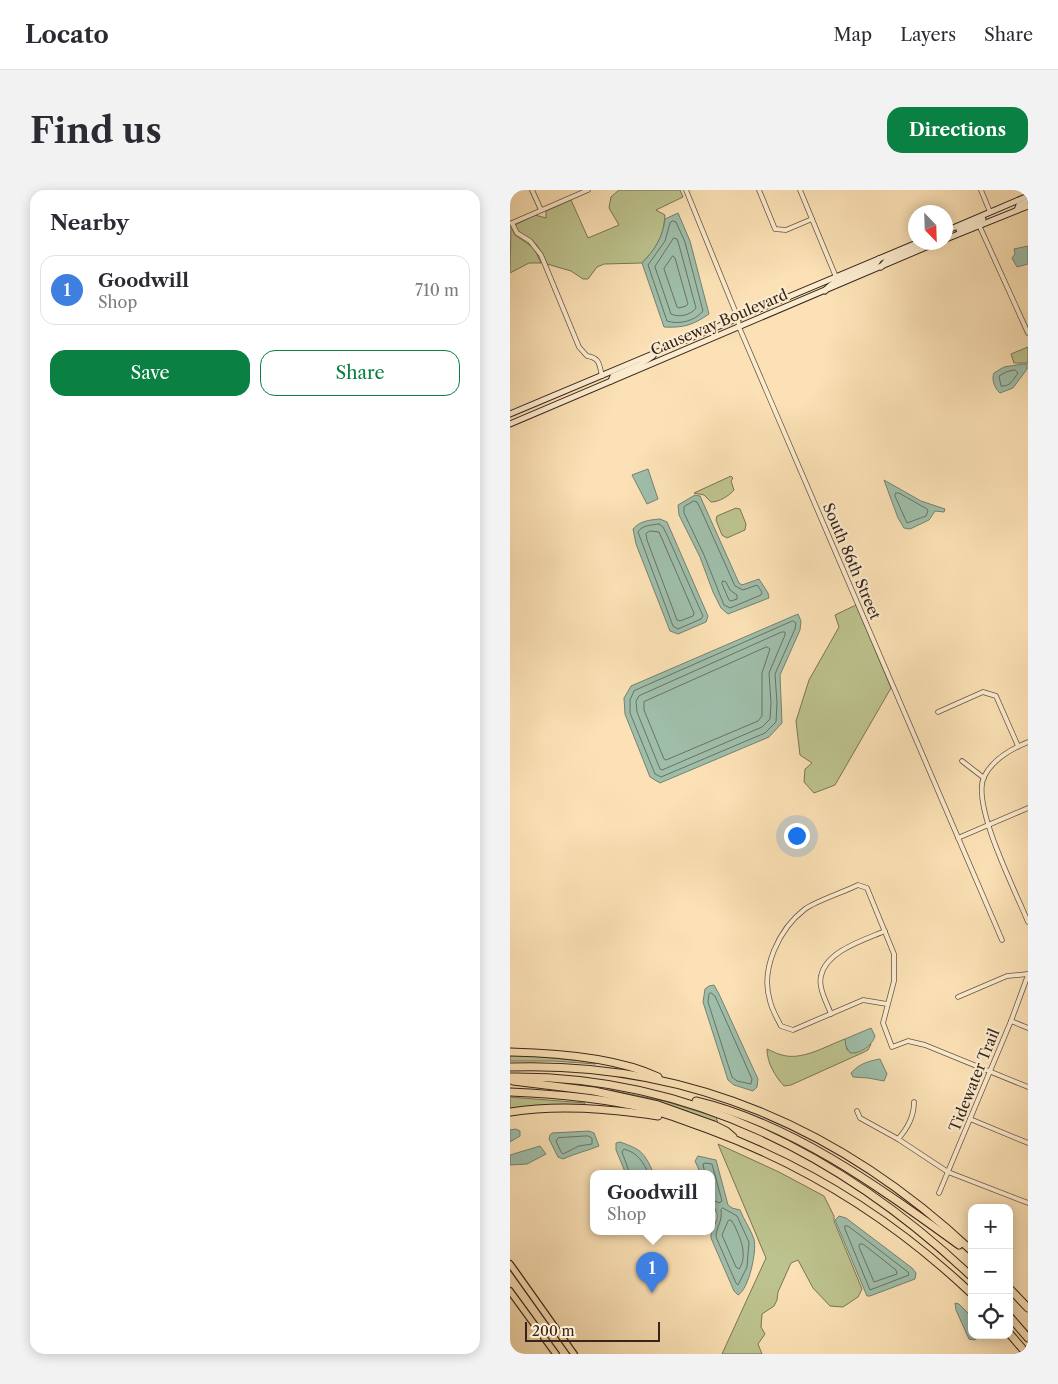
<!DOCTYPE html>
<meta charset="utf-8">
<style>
:root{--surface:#fff;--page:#f2f2f3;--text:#2b2b33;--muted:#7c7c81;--line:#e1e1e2;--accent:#0b8043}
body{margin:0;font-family:"Libre Caslon Text",serif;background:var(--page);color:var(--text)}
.controls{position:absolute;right:15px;bottom:15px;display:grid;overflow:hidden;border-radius:10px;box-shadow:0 2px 12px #0003}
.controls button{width:45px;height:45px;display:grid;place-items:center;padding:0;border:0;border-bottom:1px solid var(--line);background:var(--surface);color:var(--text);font:25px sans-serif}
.compass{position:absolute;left:398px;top:15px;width:45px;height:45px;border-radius:50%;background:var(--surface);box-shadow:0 2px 12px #0003;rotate:157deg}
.scale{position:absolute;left:15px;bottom:12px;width:135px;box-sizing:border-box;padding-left:5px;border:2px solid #37251d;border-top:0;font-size:14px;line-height:18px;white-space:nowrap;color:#37251d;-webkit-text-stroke:4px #fceccf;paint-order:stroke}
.you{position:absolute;left:286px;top:645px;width:18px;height:18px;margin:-12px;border:4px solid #fff;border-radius:50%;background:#1a73e8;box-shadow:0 0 0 8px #1a73e833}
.badge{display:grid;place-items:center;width:32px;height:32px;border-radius:50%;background:var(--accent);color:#fff;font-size:16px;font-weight:700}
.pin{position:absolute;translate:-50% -41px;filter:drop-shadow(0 1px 2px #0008)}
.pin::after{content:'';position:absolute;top:26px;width:18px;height:15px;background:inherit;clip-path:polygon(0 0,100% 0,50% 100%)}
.popup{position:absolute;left:80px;top:980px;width:125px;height:65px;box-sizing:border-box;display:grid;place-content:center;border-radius:10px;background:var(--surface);filter:drop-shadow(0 1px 4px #0005);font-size:16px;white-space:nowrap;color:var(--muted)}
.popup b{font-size:19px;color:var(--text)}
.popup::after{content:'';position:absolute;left:50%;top:100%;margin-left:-10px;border:10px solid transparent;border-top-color:var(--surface)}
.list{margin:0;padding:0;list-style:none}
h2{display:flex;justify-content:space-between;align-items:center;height:65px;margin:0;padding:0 20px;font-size:21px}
h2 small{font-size:16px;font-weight:400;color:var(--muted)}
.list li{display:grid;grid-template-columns:32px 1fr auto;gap:15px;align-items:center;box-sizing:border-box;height:70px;margin:0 10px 10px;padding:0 10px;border:1px solid var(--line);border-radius:15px}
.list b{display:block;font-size:19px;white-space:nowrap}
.list p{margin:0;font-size:16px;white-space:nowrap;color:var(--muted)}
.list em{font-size:16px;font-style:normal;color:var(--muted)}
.actions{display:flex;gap:10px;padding:15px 20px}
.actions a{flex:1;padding:11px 0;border:1px solid var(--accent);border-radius:15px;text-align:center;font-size:18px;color:var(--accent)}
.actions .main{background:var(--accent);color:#fff}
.icon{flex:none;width:28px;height:28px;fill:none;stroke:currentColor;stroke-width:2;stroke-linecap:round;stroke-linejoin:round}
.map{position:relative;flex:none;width:518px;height:1164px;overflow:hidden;border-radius:15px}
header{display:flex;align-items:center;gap:30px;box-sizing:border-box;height:70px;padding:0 25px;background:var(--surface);border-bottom:1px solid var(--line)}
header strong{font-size:24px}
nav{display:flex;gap:28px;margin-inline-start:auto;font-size:18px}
.intro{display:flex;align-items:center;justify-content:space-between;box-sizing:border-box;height:120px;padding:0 30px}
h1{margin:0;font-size:35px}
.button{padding:12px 22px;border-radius:15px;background:var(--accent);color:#fff;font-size:18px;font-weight:700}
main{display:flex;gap:30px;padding:0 30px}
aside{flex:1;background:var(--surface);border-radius:15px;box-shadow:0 2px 12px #0003}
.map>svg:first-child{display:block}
</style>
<header>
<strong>Locato</strong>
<nav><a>Map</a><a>Layers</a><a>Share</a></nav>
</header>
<div class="intro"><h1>Find us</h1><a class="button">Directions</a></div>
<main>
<aside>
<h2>Nearby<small></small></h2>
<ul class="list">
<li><span class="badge" style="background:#3f7fe0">1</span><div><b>Goodwill</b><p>Shop</p></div><em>710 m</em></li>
</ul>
<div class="actions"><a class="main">Save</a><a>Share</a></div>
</aside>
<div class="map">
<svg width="518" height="1164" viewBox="0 0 518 1164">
<rect width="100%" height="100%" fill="#fbe1b5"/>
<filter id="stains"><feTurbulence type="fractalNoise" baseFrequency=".004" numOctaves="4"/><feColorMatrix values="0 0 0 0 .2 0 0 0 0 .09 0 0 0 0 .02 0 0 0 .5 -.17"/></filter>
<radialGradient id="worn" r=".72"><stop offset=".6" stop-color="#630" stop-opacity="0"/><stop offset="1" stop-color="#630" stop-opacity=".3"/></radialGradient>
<g fill="#bdc38e" stroke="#7a7456">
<path d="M109,0H170L173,7L146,20L155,25C154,45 146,59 132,73L94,74L87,77L78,89H73L61,81L37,74L27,55L8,41L5,35L25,25L36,28V21L61,10L78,48L109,35L99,18L101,7Z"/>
<polygon points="1,36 5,45 24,58 31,73 19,73 0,83"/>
<polygon points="518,157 518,173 504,173 501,164"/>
<path d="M221,286L223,288L221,291L224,300C219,306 209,312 201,312L194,305L184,303Z"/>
<polygon points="226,318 230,319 236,334 235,340 217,348 212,345 206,330 207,326"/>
<polygon points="346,415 381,498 325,595 304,603 294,592 295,579 302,573 290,565 286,531 299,490 329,437 325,425"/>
<path d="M335,849L337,860L346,863L361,854L358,860L352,863L281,895L274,896C265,886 257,873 257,859C262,861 267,864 272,865C292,871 316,856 335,849Z"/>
<polygon points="0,864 86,872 86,874 44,871 0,871"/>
<polygon points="100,900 154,911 206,927 208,933 174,920"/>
<polygon points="0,907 75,913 74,915 0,920"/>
<polygon points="208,954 269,982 314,1006 324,1026 324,1031 352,1099 348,1107 333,1117 320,1116 303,1098 288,1070 281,1073 268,1102 267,1110 264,1116 252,1124 251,1137 255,1144 248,1154 252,1164 212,1164 256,1068"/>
</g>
<g fill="#9fbeaa" stroke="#758172">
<path d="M168,23L180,51L199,124C183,135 174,138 154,137L132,73C145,60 153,47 155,29Z"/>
<polygon points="518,56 518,74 507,77 502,68 505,64 504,59"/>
<path d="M513,174H517V179L503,198L490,203C485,199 481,189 484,183L494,177Z"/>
<polygon points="138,279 148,309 137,314 122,285"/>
<polygon points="374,290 411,311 435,319 434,322 425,321 419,330 400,339 394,338 388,328"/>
<polygon points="185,305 190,306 229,393 232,395 249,389 258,403 259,408 218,424 211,418 203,402 190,367 169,325 168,315"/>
<path d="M150,329L157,332L198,426L196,432L168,444L160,441L126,354L123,339C130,331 139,330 150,329Z"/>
<polygon points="288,424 291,431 290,440 270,485 272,533 259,547 150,593 140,587 115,524 114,508 121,496"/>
<polygon points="204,795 209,804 248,889 247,897 243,901 224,895 218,890 193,812 195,799 199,796"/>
<path d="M361,838L365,846C362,856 350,864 340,863L336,856L335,849Z"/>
<path d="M370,869L377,884L374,891L358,888L343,887L341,883C349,874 358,871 370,869Z"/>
<polygon points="6,939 10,941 10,946 0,952 0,940"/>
<path d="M79,941L84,943L89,956C77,961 66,963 53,969L48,967L39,949L40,945L42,943Z"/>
<path d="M110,952C133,960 134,963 144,984H116L106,960V953Z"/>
<polygon points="30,956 36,964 17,974 0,975 0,965"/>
<path d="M188,966L206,970L218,1015L222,1018L230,1020C234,1030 241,1040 244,1049C247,1061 239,1099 228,1105L224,1101L201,1048V1044L207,1029V1024L201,1009V984H191L185,971Z"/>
<polygon points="329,1026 336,1028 402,1078 406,1083 405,1089 360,1106 357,1106 325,1030"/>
<polygon points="445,1113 449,1114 462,1127 462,1145 475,1145 464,1150 459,1149 446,1120"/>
</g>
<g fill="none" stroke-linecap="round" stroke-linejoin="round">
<g stroke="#6b7264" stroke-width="1">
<path d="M163,31L166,32L175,52L193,121C185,131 169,135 157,131L138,75L155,51L160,33Z"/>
<path d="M164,48L167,49L169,55L186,118C181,125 169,128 161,124L145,77Z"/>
<polygon points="163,66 165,68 178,114 176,116 169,118 167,117 154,79"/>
<path d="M505,180L508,183C503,190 500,197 491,196L489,186L496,182Z"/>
<polygon points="386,303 389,303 417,319 418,321 416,326 397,333 385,306"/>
<polygon points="184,311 187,312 191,320 225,396 233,400 247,395 252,402 251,405 220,418 214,415 194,365 174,323 174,317"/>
<path d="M149,334L153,337L158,347L193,426L191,429L168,439L163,436L128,342C132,335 142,335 149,334Z"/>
<polygon points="140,341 149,342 184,423 183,426 170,431 167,430 137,350 136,344"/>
<polygon points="213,391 216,392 220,400 227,405 227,409 221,411 219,410 212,394"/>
<polygon points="283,431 286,433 285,439 265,484 267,513 266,532 255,543 151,587 145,584 120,523 120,510 124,501"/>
<polygon points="272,442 275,442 275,445 259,483 261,513 260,529 252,537 152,580 150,579 127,522 126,511 129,506"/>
<polygon points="257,457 260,459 252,483 252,526 248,531 156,570 154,569 134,520 134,512"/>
<polygon points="201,803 205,806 242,889 241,894 227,891 222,887 198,812 199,804"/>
<polygon points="78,946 82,948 82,954 69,956 53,964 51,962 46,951 48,948"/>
<path d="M120,984L112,962L114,959C128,963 133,972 139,984"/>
<polyline points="195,984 193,974 195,973 202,974 212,1011 209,1013 201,1009"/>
<path d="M213,1018L227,1026L239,1052L237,1077L228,1095L226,1093L206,1047C206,1037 213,1031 211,1020Z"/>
<path d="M220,1030L222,1031C229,1044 239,1065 229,1079L226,1077L212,1045L218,1031Z"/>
<polygon points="335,1036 338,1036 398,1082 399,1085 360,1100 335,1039"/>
<polygon points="350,1054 353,1054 386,1080 387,1084 364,1092 349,1057"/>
</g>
<defs>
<g id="street">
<polyline points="22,0 31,20"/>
<polyline points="176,0 228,128 229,137 492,750"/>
<polyline points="249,0 265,39 276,40 302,29"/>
<polyline points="290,0 326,87"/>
<polyline points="471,0 480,22"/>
<path d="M2,33L7,43L20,51L31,65L69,157L77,166C90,168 89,174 92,186"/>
<polyline points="2,33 78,0"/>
<polyline points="469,35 518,143"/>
<polyline points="428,522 473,502 486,506 508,556"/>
<path d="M518,552C501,559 482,570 474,587C461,615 506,702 518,732"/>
<polyline points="452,571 474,588"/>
<polyline points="448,648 518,618"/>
<polyline points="448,807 497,786 518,784"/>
<path d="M377,814L353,810L283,840L271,836C267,828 262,820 260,811C250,779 269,739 295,719C306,711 334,702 348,695L357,698L384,764V791L373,833L382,857L398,851L415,855L518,897"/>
<path d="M321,824C317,813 308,798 311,786C316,761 354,750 375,741"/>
<polyline points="501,831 518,838"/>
<polyline points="347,921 350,928 388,949 438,982 518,1013"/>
<polyline points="460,929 518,953"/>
<path d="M388,949C398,938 404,927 404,912"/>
<polyline points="429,1003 501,831 518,785"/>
</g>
<g id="secondary">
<polyline points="507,20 509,15 518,11"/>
<polyline points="449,40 473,29"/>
<polyline points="436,41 518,6"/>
<polyline points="436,49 518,16"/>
<polyline points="371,77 378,69 416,52"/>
<path d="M315,101C322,89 352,81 365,75L369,69"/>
<polyline points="101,191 103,186 131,174 143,166"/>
<polyline points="0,224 409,52"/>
<polyline points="0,234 428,52"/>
</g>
<g id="primary">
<polyline points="0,1074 64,1164"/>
<polyline points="0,1101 46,1164"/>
</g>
<g id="highway">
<path d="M0,862C45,863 108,868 148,887"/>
<path d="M0,877C179,871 333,940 462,1061"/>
<path d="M0,887C179,885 335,967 462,1087"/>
<polyline points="3,891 84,901 148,915 204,935 216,941 223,947"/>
<path d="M0,902C47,904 93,908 139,919C160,925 180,933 200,940C298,976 386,1032 462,1104"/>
<path d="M186,911C283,934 370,998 449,1055"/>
<path d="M0,922C50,914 98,919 148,926"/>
<polyline points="499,1098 518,1118"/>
<polyline points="499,1126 518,1148"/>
<polyline points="499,1143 517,1164"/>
</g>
</defs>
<use href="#street" stroke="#685443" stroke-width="5.5"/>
<use href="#secondary" stroke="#37251d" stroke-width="7"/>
<use href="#primary" stroke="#37251d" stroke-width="8"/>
<use href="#highway" stroke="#37251d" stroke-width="9"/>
<use href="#street" stroke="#fceccf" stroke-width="4"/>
<use href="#secondary" stroke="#fceccf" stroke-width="5"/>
<use href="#primary" stroke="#fbe1b5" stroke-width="5.5"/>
<use href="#highway" stroke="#fbe1b5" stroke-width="7"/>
</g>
<g text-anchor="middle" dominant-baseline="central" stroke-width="4.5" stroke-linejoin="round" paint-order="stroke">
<g font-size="15" fill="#37251d" stroke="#fceccf">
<text transform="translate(209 132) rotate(-23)">Causeway Boulevard</text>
<text transform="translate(342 371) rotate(67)">South 86th Street</text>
<text transform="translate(464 890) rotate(-68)">Tidewater Trail</text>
</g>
</g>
<rect width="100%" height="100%" filter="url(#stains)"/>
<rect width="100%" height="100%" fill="url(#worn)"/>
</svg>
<div class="controls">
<button>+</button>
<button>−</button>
<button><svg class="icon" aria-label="locate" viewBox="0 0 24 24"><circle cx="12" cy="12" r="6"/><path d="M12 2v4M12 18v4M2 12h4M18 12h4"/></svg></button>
</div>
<svg class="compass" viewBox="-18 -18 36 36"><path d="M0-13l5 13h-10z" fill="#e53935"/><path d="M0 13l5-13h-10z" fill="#7c7c81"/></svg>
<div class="scale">200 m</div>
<div class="you"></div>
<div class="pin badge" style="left:142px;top:1103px;background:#3f7fe0">1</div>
<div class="popup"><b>Goodwill</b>Shop</div>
</div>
</main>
